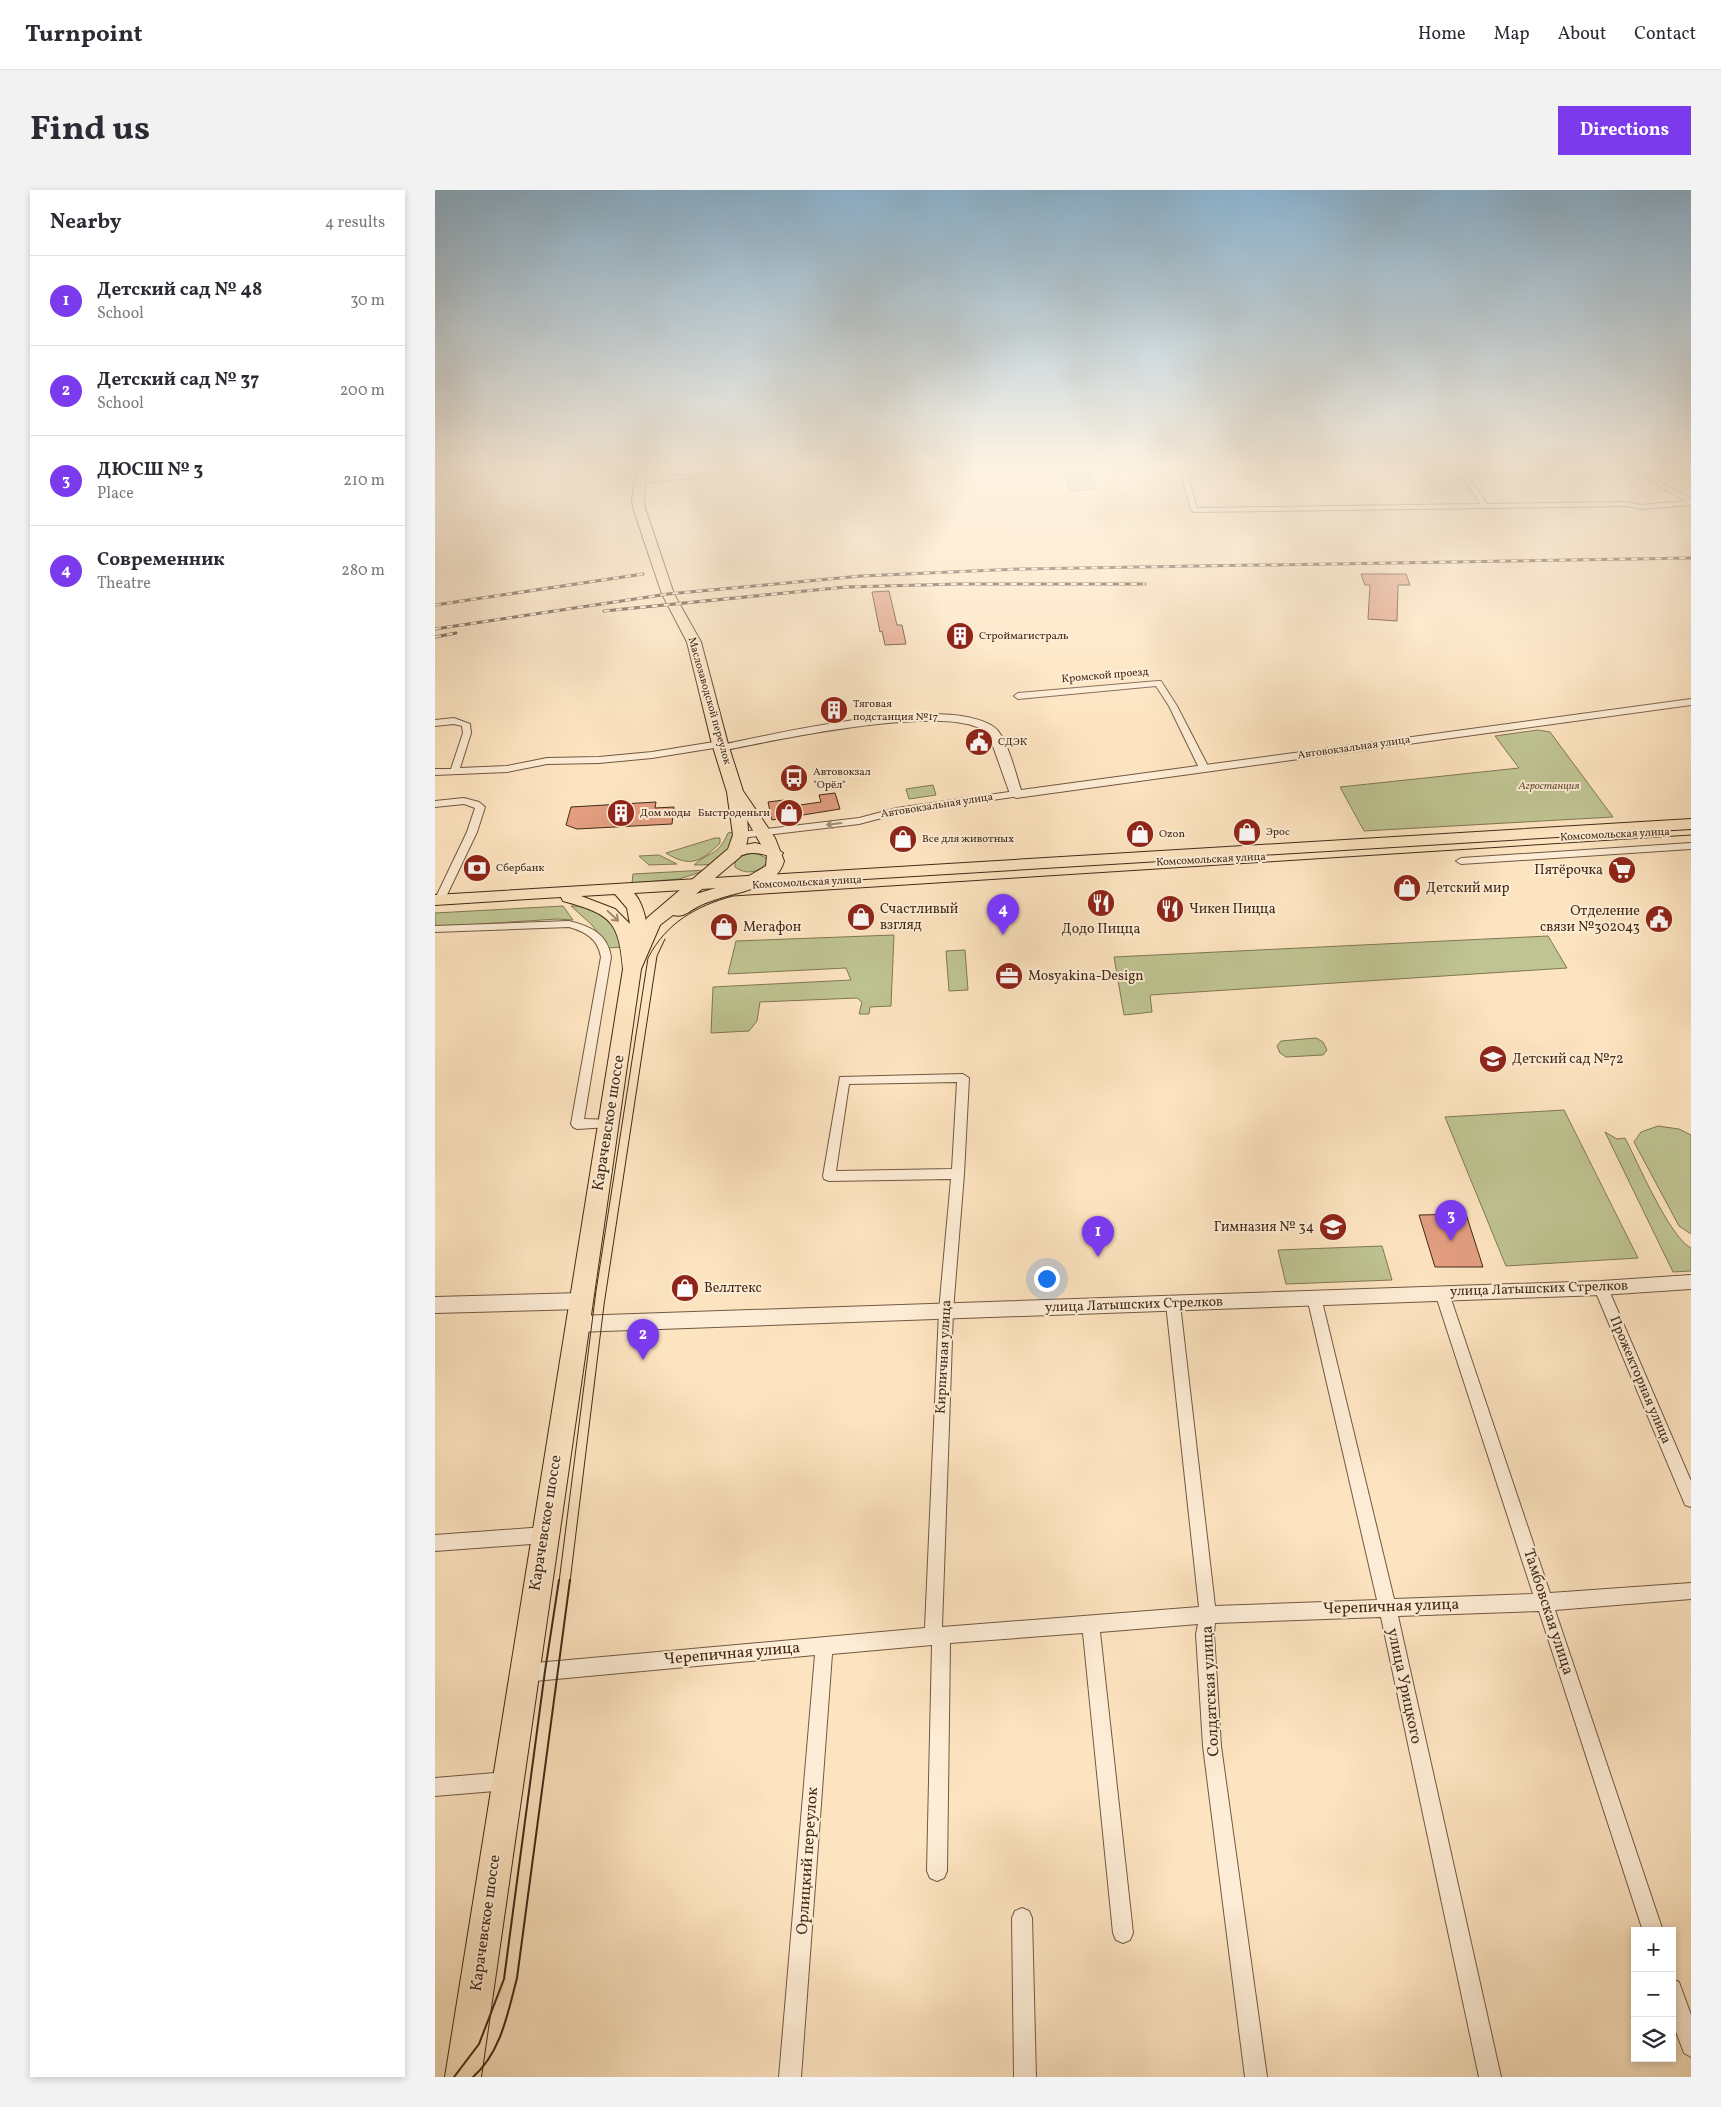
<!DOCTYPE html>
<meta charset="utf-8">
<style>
:root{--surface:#fff;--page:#f2f2f3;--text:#2b2b33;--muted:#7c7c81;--line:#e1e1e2;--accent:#7c3aed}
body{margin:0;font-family:Vollkorn,serif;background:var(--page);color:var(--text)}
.controls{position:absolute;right:15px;bottom:15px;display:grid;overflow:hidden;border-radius:0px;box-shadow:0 2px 8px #0003}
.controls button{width:45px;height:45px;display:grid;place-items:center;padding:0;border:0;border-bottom:1px solid var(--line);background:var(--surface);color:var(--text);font:25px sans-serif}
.you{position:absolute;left:611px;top:1088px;width:18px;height:18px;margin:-12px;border:4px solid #fff;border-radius:50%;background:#1a73e8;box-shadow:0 0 0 8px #1a73e833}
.badge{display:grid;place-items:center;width:32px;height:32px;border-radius:50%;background:var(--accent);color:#fff;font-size:16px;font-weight:700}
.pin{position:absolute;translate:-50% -41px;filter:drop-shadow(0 1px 2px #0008)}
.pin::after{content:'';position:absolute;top:26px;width:18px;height:15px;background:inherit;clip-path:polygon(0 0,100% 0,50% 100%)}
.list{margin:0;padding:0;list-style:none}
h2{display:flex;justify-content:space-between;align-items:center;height:65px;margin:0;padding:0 20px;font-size:21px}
h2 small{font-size:16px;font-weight:400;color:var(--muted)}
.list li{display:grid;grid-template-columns:32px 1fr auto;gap:15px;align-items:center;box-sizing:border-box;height:90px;padding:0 20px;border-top:1px solid var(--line)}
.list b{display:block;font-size:19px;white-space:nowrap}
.list p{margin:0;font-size:16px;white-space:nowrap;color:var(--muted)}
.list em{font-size:16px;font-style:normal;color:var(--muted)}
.icon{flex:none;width:28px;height:28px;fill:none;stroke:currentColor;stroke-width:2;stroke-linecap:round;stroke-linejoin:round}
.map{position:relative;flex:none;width:1256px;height:1887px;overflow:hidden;border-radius:0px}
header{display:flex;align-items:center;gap:30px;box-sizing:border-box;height:70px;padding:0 25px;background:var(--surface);border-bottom:1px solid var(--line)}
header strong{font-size:24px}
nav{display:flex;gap:28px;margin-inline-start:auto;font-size:18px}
.intro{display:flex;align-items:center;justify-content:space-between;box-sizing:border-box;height:120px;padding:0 30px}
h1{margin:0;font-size:35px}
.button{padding:12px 22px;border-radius:0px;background:var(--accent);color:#fff;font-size:18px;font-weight:700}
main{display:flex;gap:30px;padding:0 30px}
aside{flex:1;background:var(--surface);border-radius:0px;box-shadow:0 2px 8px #0003}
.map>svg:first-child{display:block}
</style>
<header>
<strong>Turnpoint</strong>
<nav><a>Home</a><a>Map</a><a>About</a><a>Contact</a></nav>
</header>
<div class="intro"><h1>Find us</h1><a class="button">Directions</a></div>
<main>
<aside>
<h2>Nearby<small>4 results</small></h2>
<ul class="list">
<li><span class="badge">1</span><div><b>Детский сад № 48</b><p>School</p></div><em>30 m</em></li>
<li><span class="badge">2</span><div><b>Детский сад № 37</b><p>School</p></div><em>200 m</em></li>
<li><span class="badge">3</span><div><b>ДЮСШ № 3</b><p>Place</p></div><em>210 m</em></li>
<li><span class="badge">4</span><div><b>Современник</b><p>Theatre</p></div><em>280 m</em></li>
</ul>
</aside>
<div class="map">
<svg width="1256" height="1887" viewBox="0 0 1256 1887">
<rect width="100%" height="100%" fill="#fde4c0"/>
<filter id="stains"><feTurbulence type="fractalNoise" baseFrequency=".004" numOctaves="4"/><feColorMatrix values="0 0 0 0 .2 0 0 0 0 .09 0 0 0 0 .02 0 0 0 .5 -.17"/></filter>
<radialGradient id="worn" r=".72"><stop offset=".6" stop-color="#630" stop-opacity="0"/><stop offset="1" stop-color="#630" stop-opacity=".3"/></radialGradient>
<g fill="#bfc492" stroke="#817754">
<polygon points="642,279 654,279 661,299 636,301 630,287"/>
<polygon points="1103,540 1115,542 1178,627 929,641 905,597 1084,578 1060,546"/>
<polygon points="498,595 501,605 474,609 471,599"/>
<path d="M298,642C298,656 290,669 276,674C271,675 264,675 259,675C274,661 283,667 293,643Z"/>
<path d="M280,648H285V653C266,672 255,678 231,663Z"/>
<path d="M321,663L331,668L332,672C325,683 310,685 300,677V673C304,665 312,664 321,663Z"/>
<polygon points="224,665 242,674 214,675 204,666"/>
<polygon points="272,680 244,689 197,693 198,684"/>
<polygon points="128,716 138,730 122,729 0,737 0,723"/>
<path d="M136,716C157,715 189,734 187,757L174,758L157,735Z"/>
<polygon points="459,745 456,816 435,817 434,824 424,824 427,812 422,808 325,812 322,831 314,841 276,843 278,797 416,790 411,778 293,784 301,751"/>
<polygon points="1113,746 1132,778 715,805 717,822 689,825 679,767"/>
<polygon points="530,760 533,800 514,801 511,761"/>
<polygon points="881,848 888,852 892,860 888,865 851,867 845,863 842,856 846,851"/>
<polygon points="1129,920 1203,1068 1071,1076 1010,927"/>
<polygon points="1223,936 1244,939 1256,945 1256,1044 1244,1036 1199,952 1206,942"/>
<path d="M1170,942L1182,949L1190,948C1202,971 1235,1048 1256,1058V1081L1238,1082Z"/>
<polygon points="947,1056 957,1090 851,1094 843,1060"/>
</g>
<g fill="#e39d80" stroke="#432a17">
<polygon points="926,384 971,384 975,395 963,395 962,431 933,429 935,395 930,395"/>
<polygon points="454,401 462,435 467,435 471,454 450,455 447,441 445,442 437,402"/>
<polygon points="519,437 533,437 532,455 518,455"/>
<polygon points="404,510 409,529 394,531 389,511"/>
<polygon points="400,603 405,619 337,630 333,612 349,610 351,617 386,612 384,605"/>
<polygon points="221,612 220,618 239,617 237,634 142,639 131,635 136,617"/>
<polygon points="1031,1024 1048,1077 1000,1077 984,1025"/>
</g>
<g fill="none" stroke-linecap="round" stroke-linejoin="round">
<defs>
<g id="minor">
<polygon points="317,279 345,279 205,293 202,291 205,289"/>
<polygon points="745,279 751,279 762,318 1045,314 1023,279 1029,279 1052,314 1192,312 1206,315 1250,311 1196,279 1204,279 1256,309 1256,315 1206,319 1192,316 759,322 756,320"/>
<polygon points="723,491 726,491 742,516 774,578 772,580 766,580 764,578 734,516 721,496 583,509 579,506 583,503"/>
<polygon points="19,528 35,534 36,543 25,578 72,576 112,568 164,567 217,562 285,551 289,554 285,557 217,568 164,573 112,574 72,582 0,585 0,579 16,579 28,543 27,536 19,534 0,536 0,530"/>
<polygon points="581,601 586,604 584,606 462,624 424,634 306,648 301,645 306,642 424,628 462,618"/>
<polygon points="29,608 44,612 50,617 42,642 10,709 9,711 1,711 0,709 32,642 40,618 29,614 0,617 0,611"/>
<polygon points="1256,653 1256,659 1026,674 1021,671 1026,668"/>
<path d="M134,731C155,736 173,744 176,767L149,929L178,930L180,933L178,936L174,937L142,939L138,937L136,934L166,767C163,749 151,742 134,737L0,742V736Z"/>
<path d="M528,884L534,888L529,984L518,1121L507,1437L764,1417L731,1114L733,1110L738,1108L743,1110L745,1114L780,1416L942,1410L872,1107L874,1103L879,1101L884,1103L886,1107L959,1409L1098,1404L1000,1103L1002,1099L1007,1097L1012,1099L1014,1103L1115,1403L1256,1393V1409L1120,1420L1228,1741H1208L1104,1421L963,1426L1066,1887H1044L946,1427L780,1433L779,1444L786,1556L832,1887H810L768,1556L761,1444L763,1434L665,1442L698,1743L695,1750L688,1753L681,1750L678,1743L648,1443L515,1453L512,1681L509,1688L502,1691L495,1688L492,1681L497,1455L397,1464L366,1887H344L380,1465L89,1492L83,1489L80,1483L83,1477L89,1474L490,1438L504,1121L516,989L394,991L389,989L388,986L405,887ZM522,892L517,979L401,981L414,894Z"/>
<polygon points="1166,1092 1171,1094 1173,1098 1256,1291 1256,1317 1250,1315 1248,1310 1159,1098 1161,1094"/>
<polygon points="109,1337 115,1340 117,1345 115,1350 109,1353 0,1361 0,1345"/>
<polygon points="72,1582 79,1584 81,1591 79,1598 72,1600 0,1606 0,1588"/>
<polygon points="587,1718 594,1721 597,1728 601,1887 579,1887 577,1728 580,1721"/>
<polygon points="1237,1789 1244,1792 1256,1825 1256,1867 1249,1863 1237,1831"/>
</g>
<g id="tertiary">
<path d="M1256,509V515L581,608L575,604L554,545C524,509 332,552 286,561L280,558L286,555C344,543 511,504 559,537C572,546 581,585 586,600Z"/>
<polygon points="1256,1085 1256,1099 1166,1105 142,1142 135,1139 133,1134 135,1129 142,1126 1166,1091"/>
<polygon points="146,1103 152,1106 155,1111 152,1116 146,1119 0,1123 0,1107"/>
</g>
<g id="primary">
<path d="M1256,629V639L199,703C211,716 219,754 204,766L206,779L203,783L197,785L191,783L188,779C184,730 175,724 128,711L126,707L0,715V705ZM180,704L192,718L195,734L180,719L146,706Z"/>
<path d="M320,653L340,658L348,663L346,666C336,669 327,662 317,663C308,663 303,669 293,666L291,663L299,657Z"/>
</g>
<path id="trunk" d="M202,279H212L209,309L210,318L239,404L266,452L293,554L308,601L340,648L349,671C347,678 344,683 339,687C318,704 286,704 262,717C253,722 248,728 238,725L225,735L206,779L46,1887H10L188,779L200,748L212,728L293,659L298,645L292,602L277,554L252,452L227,404L198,318L197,309ZM312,630L332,665L331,676L307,690L261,704L305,667C314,654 314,644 312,630Z"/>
</defs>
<use href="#minor" stroke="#725841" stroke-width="2"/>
<use href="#tertiary" stroke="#725841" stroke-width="2"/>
<use href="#primary" stroke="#432a17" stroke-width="2"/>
<use href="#trunk" stroke="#432a17" stroke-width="2"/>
<use href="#minor" fill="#feedd6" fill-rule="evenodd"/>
<use href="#tertiary" fill="#feedd6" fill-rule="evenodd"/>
<use href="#primary" fill="#fde4c0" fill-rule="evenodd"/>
<use href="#trunk" fill="#fde4c0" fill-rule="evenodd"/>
<g stroke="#432a17" stroke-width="1">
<path d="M124,1392L161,1101L213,768C231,733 261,716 298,706L1256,645"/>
<polyline points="135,1392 169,1115 222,766 230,749"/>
</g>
<g stroke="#432a17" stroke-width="2">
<polyline points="19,1887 44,1854 69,1789 110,1481 124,1390"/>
<path d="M38,1887C66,1863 73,1822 82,1788L135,1390"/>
</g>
<defs>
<g id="rail">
<polyline points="0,415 208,384"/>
<polyline points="169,421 411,397 523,394 710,394"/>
<polyline points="0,439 233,404 426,386 585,379 1256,368"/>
<polyline points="0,447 21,443"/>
</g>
</defs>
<use href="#rail" stroke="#432a17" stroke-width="3"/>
<use href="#rail" stroke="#feedd6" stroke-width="2" stroke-dasharray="6" stroke-linecap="butt"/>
</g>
<defs><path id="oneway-shaft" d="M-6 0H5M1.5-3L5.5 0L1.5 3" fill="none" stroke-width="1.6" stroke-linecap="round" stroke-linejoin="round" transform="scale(1.25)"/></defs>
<use stroke="#a08c76" href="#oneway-shaft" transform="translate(399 634) rotate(173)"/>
<use stroke="#a0876c" href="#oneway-shaft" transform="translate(178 726) rotate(43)"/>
<linearGradient id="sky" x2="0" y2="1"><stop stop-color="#8cb7d6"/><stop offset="0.51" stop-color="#fef3e3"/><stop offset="1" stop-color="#fef3e3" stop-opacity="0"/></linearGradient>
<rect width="1256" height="543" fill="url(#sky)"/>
<defs>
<symbol id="building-disc" viewBox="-11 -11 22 22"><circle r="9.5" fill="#8f2418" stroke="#feedd6"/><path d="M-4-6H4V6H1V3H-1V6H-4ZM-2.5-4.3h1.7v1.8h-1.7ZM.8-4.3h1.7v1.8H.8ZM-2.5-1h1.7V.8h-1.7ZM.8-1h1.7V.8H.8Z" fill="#fff"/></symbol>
<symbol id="civic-disc" viewBox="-11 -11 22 22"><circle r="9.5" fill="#8f2418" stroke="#feedd6"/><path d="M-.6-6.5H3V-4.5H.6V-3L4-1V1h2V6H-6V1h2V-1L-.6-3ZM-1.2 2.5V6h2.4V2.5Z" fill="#fff"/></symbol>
<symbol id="bus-disc" viewBox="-11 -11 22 22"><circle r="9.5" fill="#8f2418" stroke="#feedd6"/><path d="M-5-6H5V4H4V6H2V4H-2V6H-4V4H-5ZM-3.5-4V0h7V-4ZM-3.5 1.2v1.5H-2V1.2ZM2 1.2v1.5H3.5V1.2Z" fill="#fff"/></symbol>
<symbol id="shop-disc" viewBox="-11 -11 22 22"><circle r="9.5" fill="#8f2418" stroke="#feedd6"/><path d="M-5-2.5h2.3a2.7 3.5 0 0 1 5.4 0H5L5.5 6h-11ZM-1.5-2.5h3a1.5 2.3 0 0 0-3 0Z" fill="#fff"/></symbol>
<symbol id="bank-disc" viewBox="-11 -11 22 22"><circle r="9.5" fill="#8f2418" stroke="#feedd6"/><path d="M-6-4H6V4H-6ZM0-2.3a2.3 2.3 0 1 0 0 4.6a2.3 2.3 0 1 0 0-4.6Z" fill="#fff"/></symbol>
<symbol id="supermarket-disc" viewBox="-11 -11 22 22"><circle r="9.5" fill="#8f2418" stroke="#feedd6"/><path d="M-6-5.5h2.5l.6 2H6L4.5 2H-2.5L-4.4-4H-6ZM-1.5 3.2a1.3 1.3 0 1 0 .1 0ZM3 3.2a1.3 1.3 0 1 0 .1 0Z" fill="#fff"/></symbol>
<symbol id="restaurant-disc" viewBox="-11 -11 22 22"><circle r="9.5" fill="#8f2418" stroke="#feedd6"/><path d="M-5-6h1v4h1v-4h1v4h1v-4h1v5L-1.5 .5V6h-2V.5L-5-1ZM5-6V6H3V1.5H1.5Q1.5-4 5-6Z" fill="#fff"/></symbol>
<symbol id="office-disc" viewBox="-11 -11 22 22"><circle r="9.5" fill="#8f2418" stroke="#feedd6"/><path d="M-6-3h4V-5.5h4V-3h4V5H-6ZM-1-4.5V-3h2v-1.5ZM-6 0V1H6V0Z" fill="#fff"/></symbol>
<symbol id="school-disc" viewBox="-11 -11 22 22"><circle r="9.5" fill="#8f2418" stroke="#feedd6"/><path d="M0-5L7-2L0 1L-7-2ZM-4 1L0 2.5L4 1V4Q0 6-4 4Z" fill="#fff"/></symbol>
</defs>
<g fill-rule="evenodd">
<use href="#building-disc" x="509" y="430" width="32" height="32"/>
<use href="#building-disc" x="383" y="504" width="32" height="32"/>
<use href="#civic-disc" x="528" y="536" width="32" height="32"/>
<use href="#bus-disc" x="343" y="572" width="32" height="32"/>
<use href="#building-disc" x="170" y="607" width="32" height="32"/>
<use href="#shop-disc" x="338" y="607" width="32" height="32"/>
<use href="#shop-disc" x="796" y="626" width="32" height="32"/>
<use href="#shop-disc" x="689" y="628" width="32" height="32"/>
<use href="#shop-disc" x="452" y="633" width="32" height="32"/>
<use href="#bank-disc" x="26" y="662" width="32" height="32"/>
<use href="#supermarket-disc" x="1171" y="664" width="32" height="32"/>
<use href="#shop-disc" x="956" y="682" width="32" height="32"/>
<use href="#restaurant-disc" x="650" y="697" width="32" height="32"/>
<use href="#restaurant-disc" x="719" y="703" width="32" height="32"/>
<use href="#shop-disc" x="410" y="711" width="32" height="32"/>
<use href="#civic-disc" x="1208" y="713" width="32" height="32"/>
<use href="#shop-disc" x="273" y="721" width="32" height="32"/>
<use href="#office-disc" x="558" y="770" width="32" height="32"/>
<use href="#school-disc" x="1042" y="853" width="32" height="32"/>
<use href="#school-disc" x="882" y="1021" width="32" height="32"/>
<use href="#shop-disc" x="234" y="1082" width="32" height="32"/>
</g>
<g text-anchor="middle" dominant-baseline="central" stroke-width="4" stroke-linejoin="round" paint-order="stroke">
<g font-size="11" fill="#432a17" stroke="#feedd6" text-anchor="start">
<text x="544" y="446">Строймагистраль</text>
<text x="418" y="514">Тяговая<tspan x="418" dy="13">подстанция №17</tspan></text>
<text x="563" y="552">СДЭК</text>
<text x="378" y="582">Автовокзал<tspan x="378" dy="13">"Орёл"</tspan></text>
<text x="205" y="623">Дом моды</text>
<text x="335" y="623" text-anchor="end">Быстроденьги</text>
<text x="831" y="642">Эрос</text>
<text x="724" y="644">Ozon</text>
<text x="487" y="649">Все для животных</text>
<text x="61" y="678">Сбербанк</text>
</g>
<g font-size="11" fill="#432a17" stroke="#feedd6">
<text transform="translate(670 486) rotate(-5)">Кромской проезд</text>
<text transform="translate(274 511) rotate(74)">Маслозаводской переулок</text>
<text transform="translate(919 558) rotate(-8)">Автовокзальная улица</text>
<text transform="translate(502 616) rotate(-9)">Автовокзальная улица</text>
<text transform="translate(1180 645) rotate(-3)">Комсомольская улица</text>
<text transform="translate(776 670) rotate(-3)">Комсомольская улица</text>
<text transform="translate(372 693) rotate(-3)">Комсомольская улица</text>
</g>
<g font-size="11" font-style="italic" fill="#625036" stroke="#feedd6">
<text x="1114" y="596">Агростанция</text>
</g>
<g font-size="14" fill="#432a17" stroke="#feedd6" text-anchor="start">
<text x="1168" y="680" text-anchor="end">Пятёрочка</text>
<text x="991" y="698">Детский мир</text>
<text x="445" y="719">Счастливый<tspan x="445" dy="16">взгляд</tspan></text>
<text x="754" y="719">Чикен Пицца</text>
<text x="1205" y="721" text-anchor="end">Отделение<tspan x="1205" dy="16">связи №302043</tspan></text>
<text x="308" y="737">Мегафон</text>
<text x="666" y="739" text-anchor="middle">Додо Пицца</text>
<text x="593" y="786">Mosyakina-Design</text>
<text x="1077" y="869">Детский сад №72</text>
<text x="879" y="1037" text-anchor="end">Гимназия № 34</text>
<text x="269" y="1098">Веллтекс</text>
</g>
<g font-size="14" fill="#432a17" stroke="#feedd6">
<text transform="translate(1104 1099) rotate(-2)">улица Латышских Стрелков</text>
<text transform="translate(699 1115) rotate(-2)">улица Латышских Стрелков</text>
<text transform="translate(509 1167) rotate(-87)">Кирпичная улица</text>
<text transform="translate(1205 1190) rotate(67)">Прожекторная улица</text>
</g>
<g font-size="16" fill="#432a17" stroke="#feedd6">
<text transform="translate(174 933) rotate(-81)">Карачевское шоссе</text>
<text transform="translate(111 1333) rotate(-81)">Карачевское шоссе</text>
<text transform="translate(956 1417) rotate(-2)">Черепичная улица</text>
<text transform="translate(1113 1422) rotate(72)">Тамбовская улица</text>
<text transform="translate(297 1464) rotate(-5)">Черепичная улица</text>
<text transform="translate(969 1496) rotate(78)">улица Урицкого</text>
<text transform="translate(776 1501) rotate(-93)">Солдатская улица</text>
<text transform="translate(373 1671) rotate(-86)">Орлицкий переулок</text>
<text transform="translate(51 1733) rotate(-82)">Карачевское шоссе</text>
</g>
</g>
<rect width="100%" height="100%" filter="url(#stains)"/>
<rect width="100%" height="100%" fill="url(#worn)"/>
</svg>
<div class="controls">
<button>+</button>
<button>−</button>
<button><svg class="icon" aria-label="layers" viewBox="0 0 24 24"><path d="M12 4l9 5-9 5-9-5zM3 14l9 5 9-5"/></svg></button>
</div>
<div class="you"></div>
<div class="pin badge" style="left:663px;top:1067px">1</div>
<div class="pin badge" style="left:208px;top:1170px">2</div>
<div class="pin badge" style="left:1016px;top:1051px">3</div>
<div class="pin badge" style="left:568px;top:745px">4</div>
</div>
</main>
